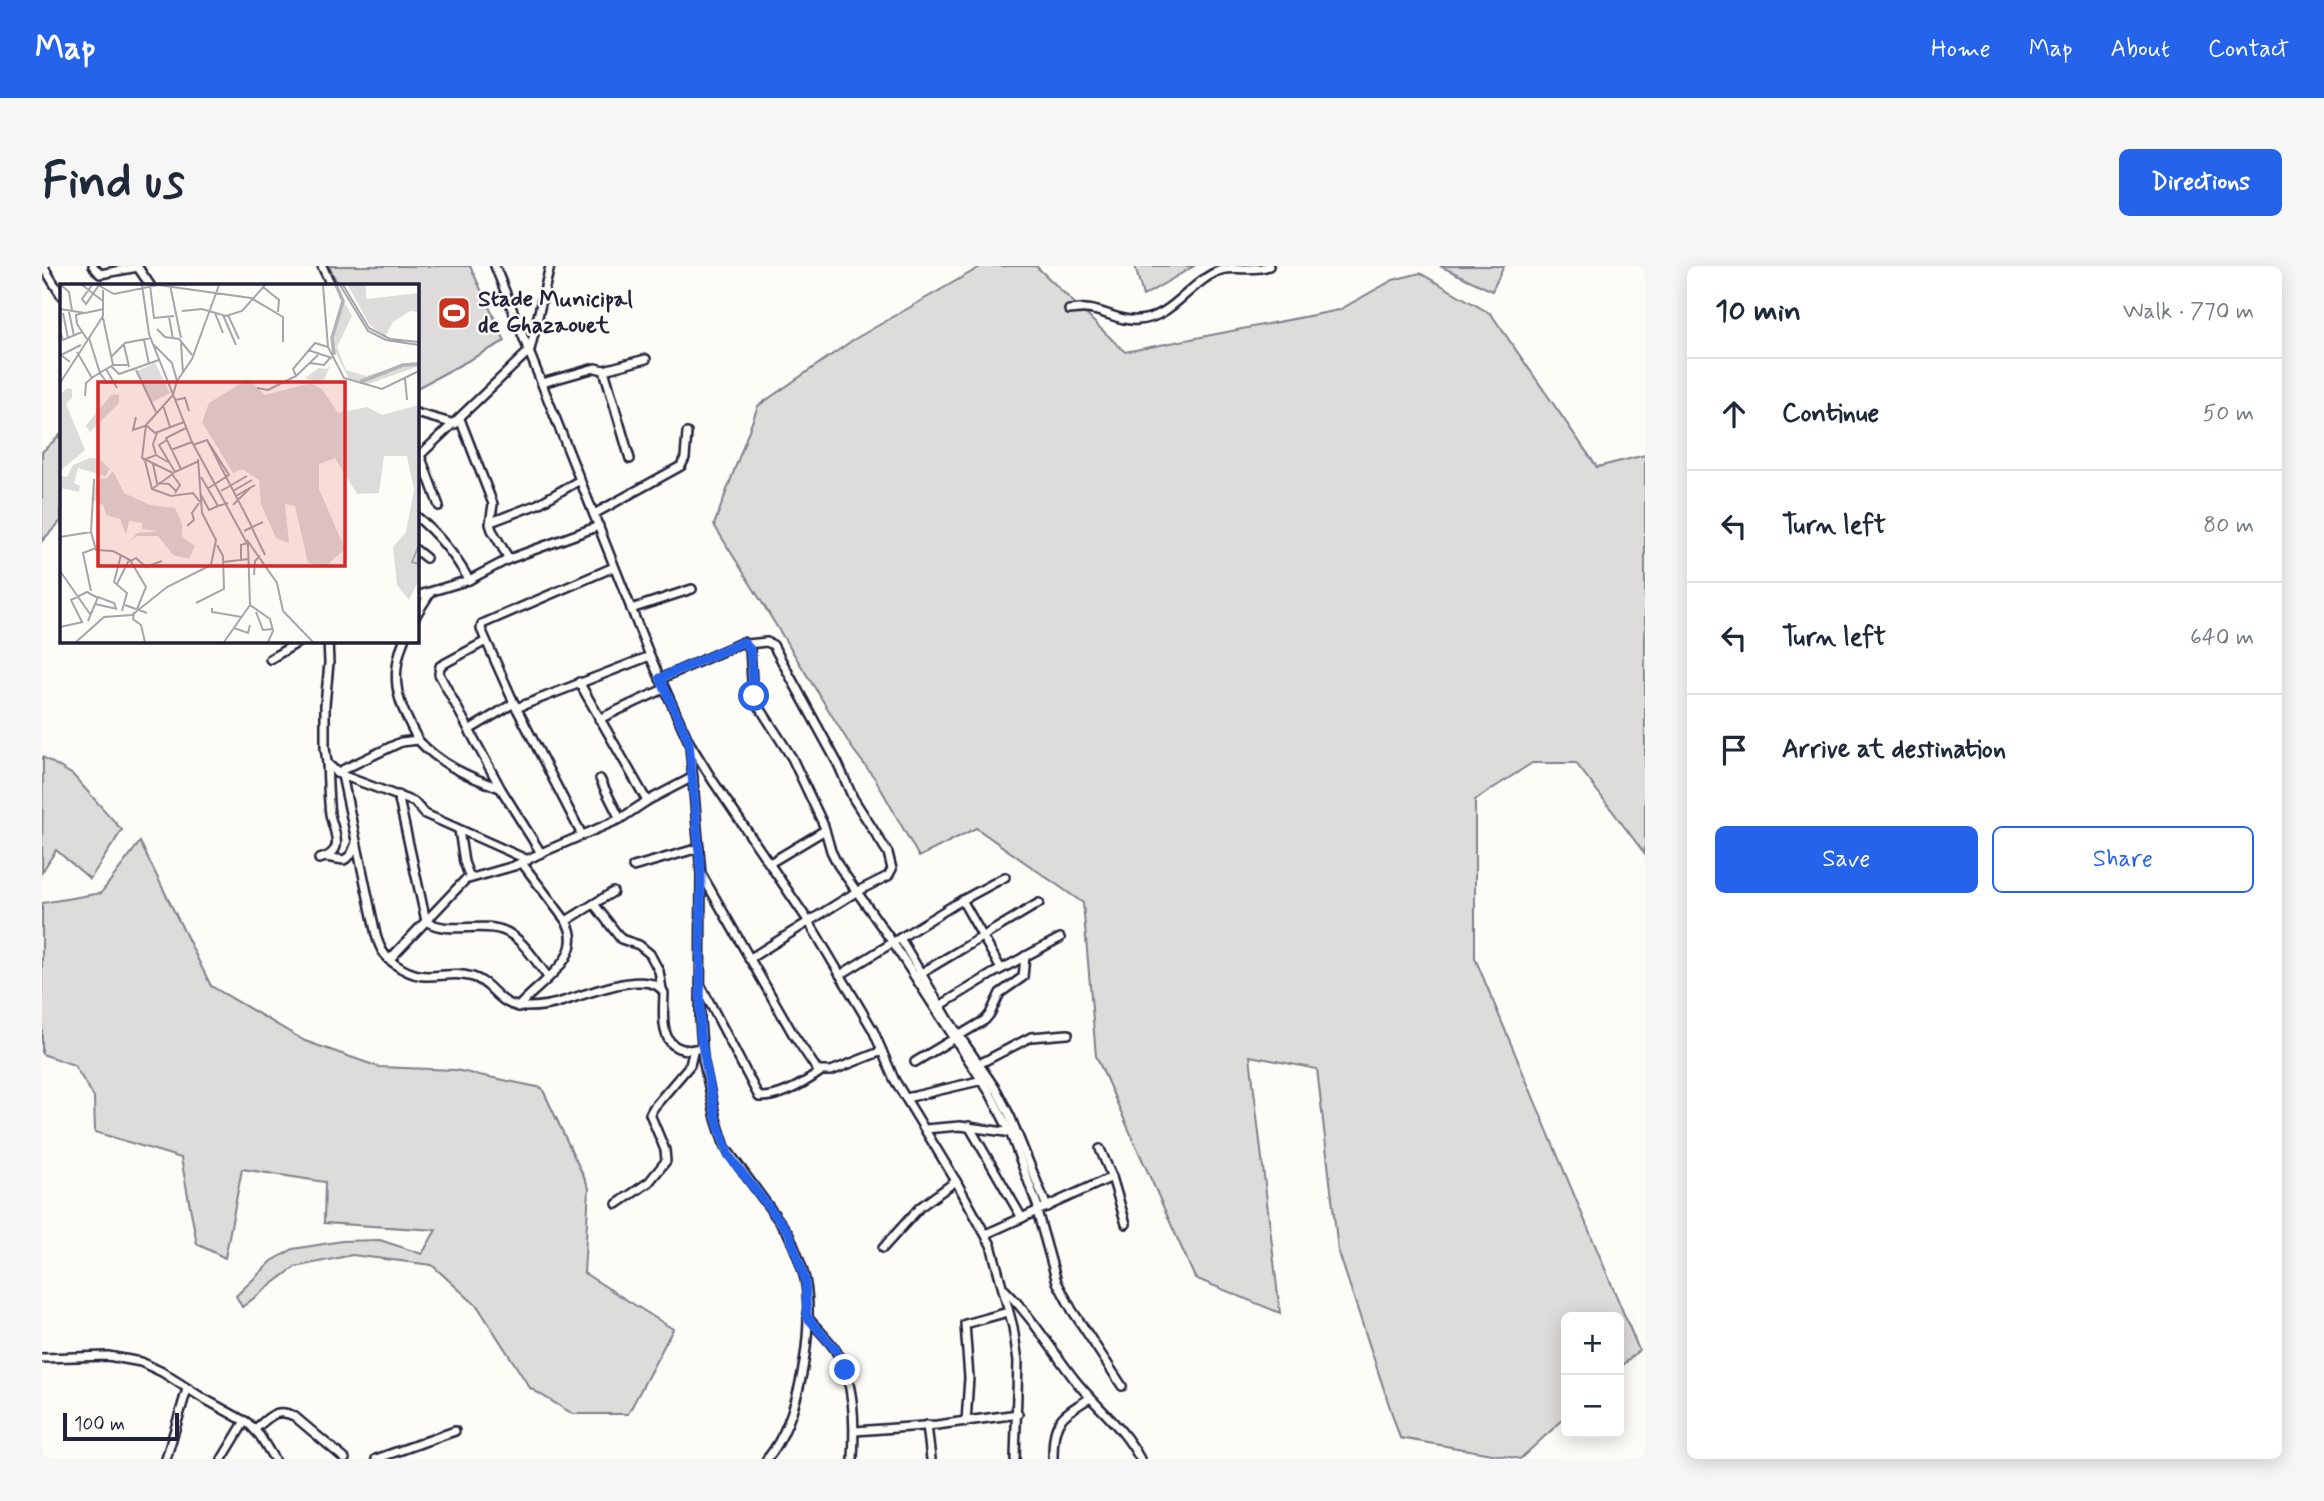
<!DOCTYPE html>
<meta charset="utf-8">
<style>
:root{--surface:#fff;--page:#f6f6f7;--text:#1f2937;--muted:#747a83;--line:#e0e1e3;--accent:#2563eb}
body{margin:0;font-family:Mynerve,sans-serif;background:var(--page);color:var(--text)}
.controls{position:absolute;right:21px;bottom:21px;display:grid;overflow:hidden;border-radius:10px;box-shadow:0 4px 18px #0003}
.controls button{width:63px;height:63px;display:grid;place-items:center;padding:0;border:0;border-bottom:2px solid var(--line);background:var(--surface);color:var(--text);font:35px sans-serif}
.scale{position:absolute;left:21px;bottom:18px;width:116px;box-sizing:border-box;padding-left:7px;border:4px solid #22223b;border-top:0;font-size:19px;line-height:24px;white-space:nowrap;color:#22223b;-webkit-text-stroke:5px #fdfcf7;paint-order:stroke}
.stop{position:absolute;width:21px;height:21px;margin:-16px;border:5px solid #2563eb;border-radius:50%;background:#fff}
.stop.end{background:#2563eb;border-color:#fff;box-shadow:0 2px 7px #0008}
.list{margin:0;padding:0;list-style:none}
h2{display:flex;justify-content:space-between;align-items:center;height:91px;margin:0;padding:0 28px;font-size:30px}
h2 small{font-size:23px;font-weight:400;color:var(--muted)}
.list li{display:grid;grid-template-columns:46px 1fr auto;gap:21px;align-items:center;box-sizing:border-box;height:112px;padding:0 28px;border-top:2px solid var(--line)}
.list b{display:block;font-size:26px;white-space:nowrap}
.list em{font-size:23px;font-style:normal;color:var(--muted)}
.actions{display:flex;gap:14px;padding:21px 28px}
.actions a{flex:1;padding:16px 0;border:2px solid var(--accent);border-radius:10px;text-align:center;font-size:24px;color:var(--accent)}
.actions .main{background:var(--accent);color:#fff}
.icon{flex:none;width:38px;height:38px;fill:none;stroke:currentColor;stroke-width:2;stroke-linecap:round;stroke-linejoin:round}
.map{position:relative;flex:none;width:1603px;height:1193px;overflow:hidden;border-radius:10px}
header{display:flex;align-items:center;gap:42px;box-sizing:border-box;height:98px;padding:0 35px;background:var(--accent);color:#fff}
header strong{font-size:33px}
nav{display:flex;gap:38px;margin-inline-start:auto;font-size:24px}
.intro{display:flex;align-items:center;justify-content:space-between;box-sizing:border-box;height:168px;padding:0 42px}
h1{margin:0;font-size:49px}
.button{padding:18px 32px;border-radius:10px;background:var(--accent);color:#fff;font-size:24px;font-weight:700}
main{display:flex;gap:42px;padding:0 42px}
aside{flex:1;background:var(--surface);border-radius:10px;box-shadow:0 4px 18px #0003}
.map>svg:first-child{display:block}
</style>
<header>
<strong>Map</strong>
<nav><a>Home</a><a>Map</a><a>About</a><a>Contact</a></nav>
</header>
<div class="intro"><h1>Find us</h1><a class="button">Directions</a></div>
<main>
<div class="map">
<svg width="1603" height="1193" viewBox="0 0 1603 1193">
<rect width="100%" height="100%" fill="#fdfcf7"/>
<filter id="ink" filterUnits="userSpaceOnUse"><feTurbulence type="fractalNoise" baseFrequency=".0143" numOctaves="2"/><feDisplacementMap in="SourceGraphic" scale="14" xChannelSelector="R" yChannelSelector="G"/><feConvolveMatrix kernelMatrix="1 2 1 2 8 2 1 2 1" color-interpolation-filters="sRGB"/></filter>
<g filter="url(#ink)">
<g fill="#dddcdb" stroke="#807f8b" stroke-width="2">
<polygon points="287,0 428,0 463,75 375,122 374,19 296,19"/>
<polygon points="940,0 994,0 1083,86 1297,44 1351,14 1378,7 1449,48 1555,201 1603,189 1603,588 1534,497 1490,497 1433,534 1433,692 1597,1084 1577,1103 1577,1051 1524,1051 1524,1151 1478,1193 1358,1172 1296,984 1275,803 1208,790 1238,1047 1153,1012 1054,790 1041,637 934,562 877,591 834,514 810,482 672,259 716,140 811,74"/>
<polygon points="1093,0 1152,0 1101,30"/>
<polygon points="1398,0 1462,0 1450,25"/>
<polygon points="19,168 19,255 0,275 0,186"/>
<polygon points="1,491 31,509 80,564 48,613 14,584 0,606"/>
<polygon points="98,576 169,720 263,775 337,801 413,804 500,822 547,922 542,1007 631,1063 586,1148 531,1148 488,1122 436,1041 390,999 310,989 253,1001 200,1041 194,1030 230,995 251,983 300,975 338,974 380,988 394,964 282,957 283,916 200,903 183,992 155,978 139,892 53,866 52,831 32,799 0,788 0,637 59,627"/>
</g>
<g fill="none" stroke-linecap="round" stroke-linejoin="round">
<defs>
<g id="street">
<polyline points="1,0 19,29"/>
<polyline points="51,0 58,8 96,1"/>
<polyline points="95,0 108,19"/>
<polyline points="280,0 289,19"/>
<polyline points="453,0 608,390 647,476 671,515 767,656 831,764 852,813 914,915 949,979 971,1061 976,1095 973,1193"/>
<path d="M1027,44C1033,44 1039,42 1044,43C1062,44 1078,56 1096,54C1131,52 1148,15 1179,4C1194,0 1212,6 1227,0"/>
<polyline points="562,104 604,93"/>
<polyline points="500,117 553,102 562,104 588,193"/>
<polyline points="374,147 413,158"/>
<polyline points="418,153 451,238 448,258 450,264 467,293"/>
<polyline points="378,189 397,240"/>
<polyline points="374,193 488,84 508,0"/>
<polyline points="552,248 639,200 643,192 645,167"/>
<path d="M374,250C397,269 413,289 427,314"/>
<polyline points="449,256 496,238 538,214"/>
<polyline points="374,284 384,292"/>
<polyline points="374,330 427,314 467,293 557,260"/>
<polyline points="589,343 650,323"/>
<polyline points="374,349 388,327"/>
<polyline points="286,374 287,397 283,439 283,481 285,497 297,508 372,536 383,548 486,594"/>
<path d="M362,374C346,415 357,438 376,474"/>
<polyline points="444,375 398,400 397,408 459,523 499,587 578,553 605,535 651,511"/>
<polyline points="705,378 725,376 731,379 796,498 811,532 846,587 850,603 846,610 814,626 707,693"/>
<polyline points="228,393 260,374"/>
<polyline points="618,413 701,376 708,383 711,431 750,492 782,560 789,585 796,599 851,677 948,827 968,866 997,944"/>
<polyline points="537,416 605,535"/>
<polyline points="474,442 608,390"/>
<polyline points="557,453 622,423"/>
<polyline points="427,464 472,437"/>
<path d="M648,480L659,608L658,754L661,793L674,853L683,881L746,967C753,982 759,997 763,1013C773,1062 758,1154 725,1193"/>
<path d="M294,507L359,476L376,474C399,499 427,511 458,522"/>
<path d="M300,509L334,669C338,683 342,690 354,699C386,721 401,702 431,711C453,718 456,742 485,741C497,741 510,739 522,735C542,729 609,701 622,727C621,756 617,792 660,782"/>
<polyline points="558,513 578,553"/>
<path d="M356,529L384,655C405,669 437,656 460,664C479,670 494,696 506,711"/>
<polyline points="417,564 422,596 428,612"/>
<polyline points="540,569 472,437 439,363 440,358 572,301"/>
<polyline points="283,591 302,594 309,589 314,577"/>
<path d="M277,593C306,586 291,565 288,548C286,531 286,514 285,498"/>
<polyline points="728,597 783,564"/>
<polyline points="591,601 657,582"/>
<polyline points="660,609 751,768 776,805 789,805 840,785"/>
<polyline points="920,634 959,703"/>
<polyline points="552,638 579,673 597,679 608,688 617,705 620,723"/>
<polyline points="524,655 571,626"/>
<polyline points="858,672 908,756 955,825 968,850 1005,941"/>
<polyline points="347,694 423,614 472,600 499,587"/>
<polyline points="798,709 915,637 963,611"/>
<polyline points="876,709 997,637"/>
<path d="M659,720L717,831C738,832 761,818 778,806"/>
<path d="M476,741C496,717 546,691 524,655L480,597"/>
<polyline points="896,741 950,708 1018,672"/>
<polyline points="873,796 943,754 948,748 958,727 981,711 983,690"/>
<polyline points="937,798 989,771 1026,768"/>
<polyline points="864,832 941,814"/>
<polyline points="927,860 980,952"/>
<polyline points="883,863 918,860 971,867"/>
<polyline points="1058,883 1070,911 1084,958"/>
<polyline points="575,938 607,916 624,895 623,884 608,848 612,841 648,799 652,783"/>
<polyline points="995,945 1015,1016 1030,1044 1080,1120"/>
<polyline points="944,968 1070,911"/>
<polyline points="841,982 878,941 914,915"/>
<path d="M963,1024C990,1051 1009,1083 1033,1114C1055,1142 1080,1159 1098,1193"/>
<path d="M766,1052C775,1063 787,1073 794,1085C813,1116 813,1159 811,1193"/>
<polyline points="0,1092 66,1090 99,1096 120,1106 159,1131 206,1157 218,1170 232,1193"/>
<polyline points="924,1156 927,1112 923,1058 966,1046"/>
<polyline points="885,1159 889,1193"/>
<path d="M213,1163C227,1152 233,1141 252,1150L303,1193"/>
<polyline points="813,1165 895,1159 976,1148"/>
<polyline points="124,1193 145,1123"/>
<polyline points="180,1193 203,1155"/>
<polyline points="334,1193 413,1165"/>
<path d="M1011,1193C1011,1154 1017,1151 1048,1132"/>
</g>
</defs>
<use href="#street" stroke="#22223b" stroke-width="12"/>
<use href="#street" stroke="#fdfcf7" stroke-width="7"/>
</g>
</g>
<g fill="none" stroke-linecap="round" stroke-linejoin="round" filter="url(#ink)">
<polyline stroke="#2563eb" stroke-width="9" points="712,430 708,383 701,376 618,412 647,476 659,608 658,768 674,853 687,890 747,967 763,1013 765,1051 794,1084 803,1104"/>
</g>
<defs>
<symbol id="stadium-square" viewBox="-11 -11 22 22"><rect x="-9" y="-9" width="18" height="18" rx="4" fill="#c8321e" stroke="#fdfcf7"/><path d="M0-5a6.5 5 0 1 0 0 10a6.5 5 0 1 0 0-10ZM-3.5-1.8h7v3.6h-7Z" fill="#fff"/></symbol>
</defs>
<g fill-rule="evenodd">
<use href="#stadium-square" x="393" y="28" width="38" height="38"/>
</g>
<g text-anchor="middle" dominant-baseline="central" stroke-width="5" stroke-linejoin="round" paint-order="stroke">
<g font-size="23" font-weight="bold" fill="#22223b" stroke="#fdfcf7" text-anchor="start">
<text x="436" y="34">Stade Municipal<tspan x="436" dy="26">de Ghazaouet</tspan></text>
</g>
</g>
<g transform="translate(18 18)">
<rect width="359" height="359" fill="#fdfcf7"/>
<path d="M288,1H306V15L359,9V28L350,27L333,38L325,53L309,40ZM283,16L292,32L277,63L286,86L306,92L353,78L359,82L308,100L289,95L272,62ZM95,79L110,109L92,118L77,87ZM271,79L262,101L245,94L259,84L267,85ZM188,95L205,111L251,99L262,105L278,129L307,123L322,131L359,121V296L349,316L337,301L333,263L346,248L354,206L347,172H324L319,209L297,210L275,174L259,180V205L285,265L266,282L248,279L235,222L225,220L229,259L216,254L201,220L199,196L182,185L173,189L142,138L149,119ZM7,104L12,105V114L6,120L25,166L0,187V111ZM59,110V119L30,148L26,142L23,145L51,111ZM30,174H38L50,185L45,192L18,184L14,199L20,202L19,208L0,204V192L7,193L13,181ZM53,187L64,209L90,221L115,224L122,240V253L135,262L129,275L113,271L98,252H77L69,258L77,249L98,247L82,245V239L69,237L66,251L60,235L46,231L43,221L31,215L37,196L47,194Z" fill="#dddcdb"/>
<path fill="none" stroke="#b2b2b7" stroke-width="3.5" d="M274,71L272,54L283,17L276,1M300,98L343,81L359,80"/>
<path fill="none" stroke="#a5a5ac" stroke-width="2" d="M1,1L9,8L12,27M22,1L43,17M32,1L22,15L26,20L39,1M38,1L54,10L98,1L191,14L223,33V58M82,1L89,50L132,158L188,261L190,321L164,358M90,1L94,34L114,32M110,1L121,54M263,1L268,63L284,94L322,105L359,87M280,1L308,47L326,56L359,61M283,1L309,44L330,55L359,58M203,3L219,16L218,28M0,25L25,29L44,25M122,27L142,25L166,32L182,27L205,1M9,28L14,52M3,29L8,54M23,29L16,31L17,40L27,55M155,29L163,49M163,31L176,61M168,31L179,55M109,33L113,55M43,34L53,81M97,45L105,53L119,55L132,71M0,47L3,56L22,48M29,54L40,89L47,99L53,98M84,56L89,80M121,59L123,89M93,60L112,79L117,97L113,111L86,141L82,174L113,189M64,61L69,83M248,66L272,74M17,68L32,94M258,71L236,92L233,85L255,59L268,63M51,73L65,59L91,54M10,78L1,71L21,61M250,79L264,81L270,74M51,82L59,90L99,76M46,85L57,104M76,86L96,128M345,94L347,116M117,97L132,75L159,1M0,99L43,32V6M197,104L208,106L236,92M25,112L26,99L33,93L53,81H69M115,116L125,114L129,127M103,121L110,143M76,133L73,146L85,142M86,141L95,149L124,138M107,156L99,161L115,188L139,177M133,161L147,156L192,243M111,166L132,158M96,171L93,160L97,149M83,176L96,171L108,178M85,177L92,205L111,212L133,209L140,218M93,180L97,199L109,200L116,207M121,185L106,154L126,144M112,190L120,201L115,209M141,193L158,222L168,219M92,205L114,189M147,205L169,191L147,156M161,207L187,192M173,207L192,196M140,209L149,226L158,222M176,212L195,201M173,221L190,204M127,242L134,236L132,229L139,219M192,244L205,271M184,247L203,238M31,248L34,195M0,253L31,248L36,266L53,267L70,276L86,303L77,325M187,256L217,299L223,327L253,358M359,261L352,278L359,280M61,271L54,298L67,309L62,327M181,276V261L187,259M71,277L76,274L86,283L102,277M163,278L189,275M0,287L30,330M194,291L195,277L200,272M57,300L69,276M31,307L23,269L36,264M136,319L164,305L163,272L157,261M35,320L57,325M65,321L87,329M190,321L210,335L213,347L208,358M152,324V328L182,333M196,328L203,346L213,345M74,329L73,335L81,341L85,358M28,337L38,313L54,319L56,324M22,338L11,316L27,308L38,314M0,343L23,338M174,344L188,349L190,341M16,358L44,333L72,331L107,303L151,281L156,256L142,229L138,175"/>
<path fill="#d62828" fill-opacity="0.15" stroke="#d62828" stroke-width="3.5" d="M38,98H285V282H38Z"/>
<rect width="359" height="359" fill="none" stroke="#22223b" stroke-width="3.5"/>
</g>
</svg>
<div class="controls">
<button>+</button>
<button>−</button>
</div>
<div class="scale">100 m</div>
<div class="stop" style="left:712px;top:430px"></div>
<div class="stop end" style="left:803px;top:1104px"></div>
</div>
<aside>
<h2>10 min<small>Walk · 770 m</small></h2>
<ul class="list">
<li><svg class="icon" aria-label="ahead" viewBox="0 0 24 24"><path d="M12 20V5M6 11l6-6 6 6"/></svg><div><b>Continue</b></div><em>50 m</em></li>
<li><svg class="icon" aria-label="left" viewBox="0 0 24 24"><path d="M17 20v-9H6M10 6l-5 5 5 5"/></svg><div><b>Turn left</b></div><em>80 m</em></li>
<li><svg class="icon" aria-label="left" viewBox="0 0 24 24"><path d="M17 20v-9H6M10 6l-5 5 5 5"/></svg><div><b>Turn left</b></div><em>640 m</em></li>
<li><svg class="icon" aria-label="arrive" viewBox="0 0 24 24"><path d="M6 21V4h12l-3 4 3 4H6"/></svg><div><b>Arrive at destination</b></div></li>
</ul>
<div class="actions"><a class="main">Save</a><a>Share</a></div>
</aside>
</main>
